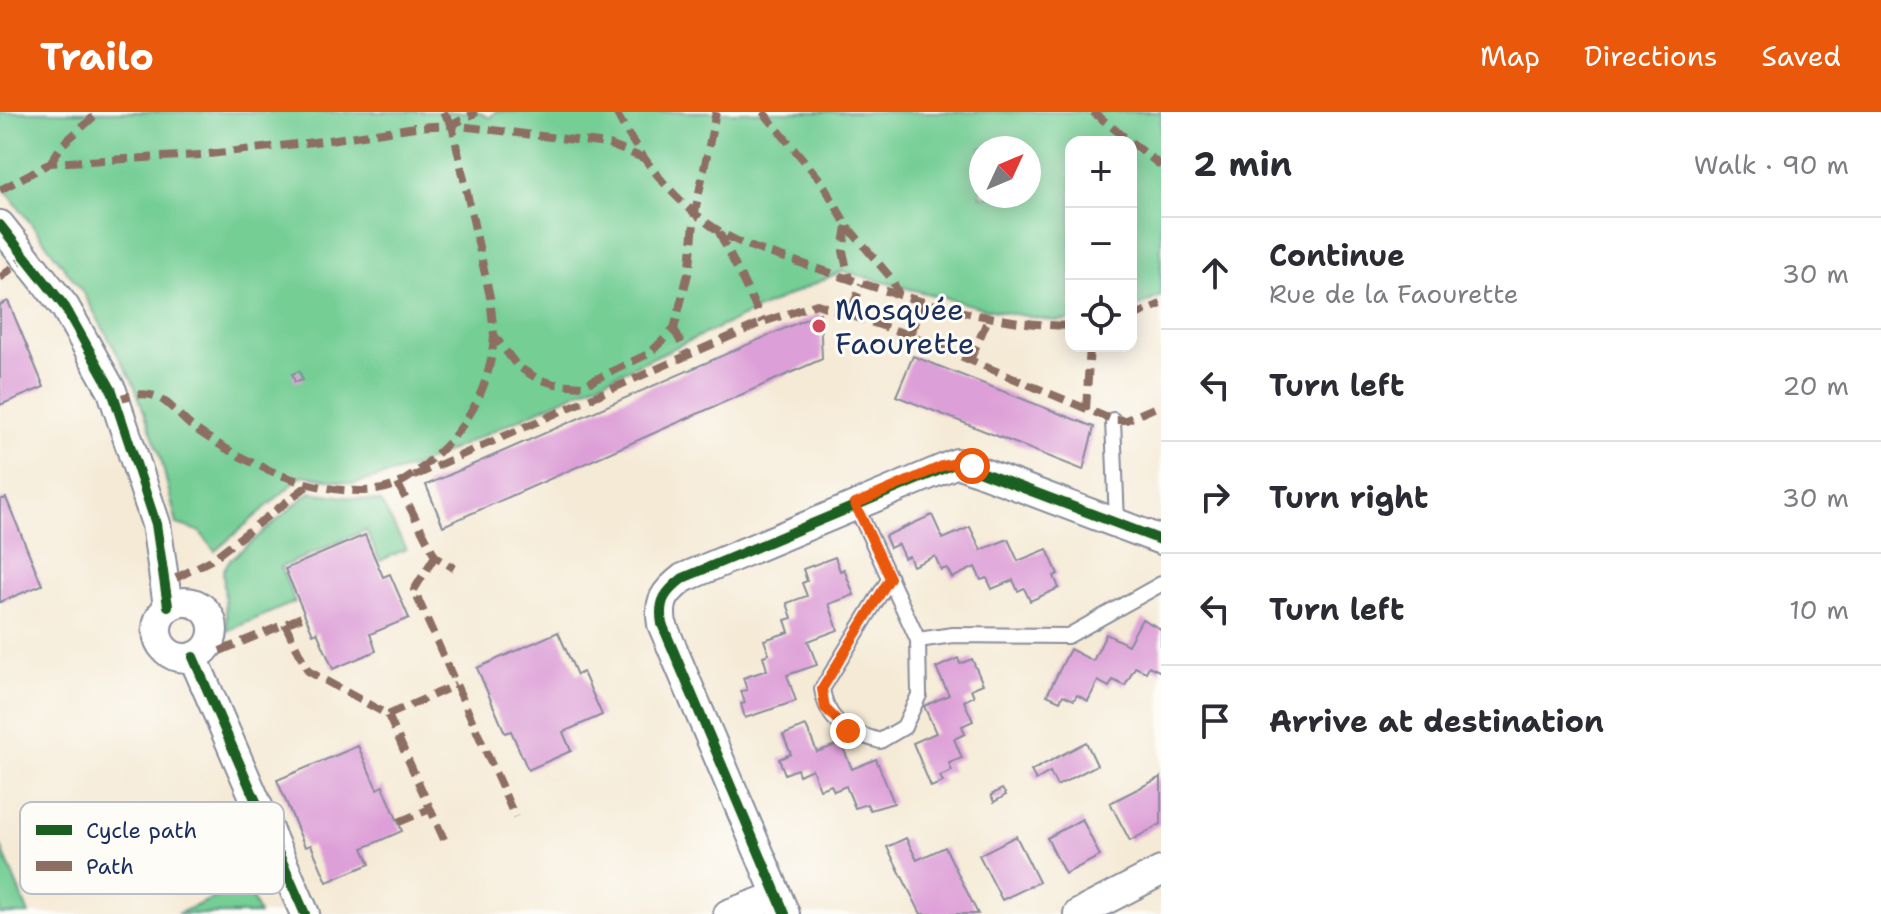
<!DOCTYPE html>
<meta charset="utf-8">
<style>
:root{--surface:#fff;--page:#f2f2f3;--text:#2b2b33;--muted:#7c7c81;--line:#e1e1e2;--accent:#ea580c}
body{margin:0;font-family:"Shantell Sans",sans-serif;background:var(--page);color:var(--text)}
.controls{position:absolute;right:24px;top:24px;display:grid;overflow:hidden;border-radius:16px;box-shadow:0 4px 20px #0003}
.controls button{width:72px;height:72px;display:grid;place-items:center;padding:0;border:0;border-bottom:2px solid var(--line);background:var(--surface);color:var(--text);font:40px sans-serif}
.compass{position:absolute;left:969px;top:24px;width:72px;height:72px;border-radius:50%;background:var(--surface);box-shadow:0 4px 20px #0003;rotate:46deg}
.stop{position:absolute;width:24px;height:24px;margin:-18px;border:6px solid #ea580c;border-radius:50%;background:#fff}
.stop.end{background:#ea580c;border-color:#fff;box-shadow:0 2px 8px #0008}
.list{margin:0;padding:0;list-style:none}
h2{display:flex;justify-content:space-between;align-items:center;height:104px;margin:0;padding:0 32px;font-size:34px}
h2 small{font-size:26px;font-weight:400;color:var(--muted)}
.list li{display:grid;grid-template-columns:52px 1fr auto;gap:24px;align-items:center;box-sizing:border-box;height:112px;padding:0 32px;border-top:2px solid var(--line)}
.list b{display:block;font-size:30px;white-space:nowrap}
.list p{margin:0;font-size:26px;white-space:nowrap;color:var(--muted)}
.list em{font-size:26px;font-style:normal;color:var(--muted)}
.icon{flex:none;width:44px;height:44px;fill:none;stroke:currentColor;stroke-width:2;stroke-linecap:round;stroke-linejoin:round}
.map{position:relative;flex:none;width:1161px;height:802px;overflow:hidden}
header{display:flex;align-items:center;gap:48px;box-sizing:border-box;height:112px;padding:0 40px;background:var(--accent);color:#fff}
header strong{font-size:38px}
nav{display:flex;gap:44px;margin-inline-start:auto;font-size:28px}
main{display:flex}
aside{flex:1;background:var(--surface)}
.map>svg:first-child{display:block}
</style>
<header>
<strong>Trailo</strong>
<nav><a>Map</a><a>Directions</a><a>Saved</a></nav>
</header>
<main>
<div class="map">
<svg width="1161" height="802" viewBox="0 0 1161 802">
<rect width="100%" height="100%" fill="#fdfcf7"/>
<filter id="ink" filterUnits="userSpaceOnUse"><feTurbulence type="fractalNoise" baseFrequency=".0125" numOctaves="2"/><feDisplacementMap in="SourceGraphic" scale="16" xChannelSelector="R" yChannelSelector="G"/><feConvolveMatrix kernelMatrix="1 2 1 2 8 2 1 2 1" color-interpolation-filters="sRGB"/></filter>
<filter id="wash" filterUnits="userSpaceOnUse"><feTurbulence type="fractalNoise" baseFrequency=".006" numOctaves="4" result="noise"/><feDisplacementMap in="SourceGraphic" scale="32" xChannelSelector="R" yChannelSelector="G"/><feGaussianBlur stdDeviation="1.8" result="paint"/><feColorMatrix in="noise" values="0 0 0 0 0 0 0 0 0 0 0 0 0 0 0 0 0 1.4 0 .05"/><feComposite in="paint" operator="in"/></filter>
<g filter="url(#wash)">
<rect width="100%" height="100%" fill="#f5ead6"/>
<g fill="#74ce94" stroke="#487e79" stroke-width="2" fill-rule="evenodd">
<path d="M0,0H478L490,6L495,0H1161V184L1131,198V30H1071V208L1055,209L986,197L842,159L412,356L354,372L303,363L215,439L199,419L177,412L160,343L133,270L83,180L0,71ZM981,36H1029V84H981Z"/>
<polygon points="310,380 381,390 406,437 380,449 366,418 281,455 295,490 227,519 223,459 229,449"/>
<polygon points="0,732 29,802 0,802"/>
<polygon points="246,772 259,802 177,802"/>
</g>
<g id="blocks">
<g fill="#dd9fd7">
<polygon points="8,189 44,275 0,293 0,193"/>
<polygon points="820,201 822,247 443,414 426,373"/>
<polygon points="913,244 1094,315 1083,358 896,284"/>
<polygon points="299,259 303,268 295,270 292,262"/>
<polygon points="6,386 42,473 0,490 0,388"/>
<polygon points="932,403 943,427 970,415 981,438 1008,427 1018,449 1047,437 1058,462 1054,464 1059,476 1030,489 1024,476 1018,479 1013,468 992,477 987,466 981,468 975,455 952,466 947,456 941,458 935,444 913,454 909,444 904,446 898,432 890,436 885,424"/>
<polygon points="365,423 383,465 390,462 409,506 370,522 376,539 333,557 317,520 313,522 285,457"/>
<polygon points="835,445 840,459 844,457 854,483 829,492 838,518 808,529 817,553 787,563 796,589 745,606 741,592 745,591 741,579 747,578 743,566 767,558 763,544 769,542 764,528 789,520 785,508 792,506 787,491 807,484 802,471 807,469 803,457"/>
<polygon points="1142,507 1161,517 1161,560 1149,554 1146,560 1135,555 1125,574 1113,568 1109,575 1098,569 1088,589 1077,583 1074,588 1063,583 1060,589 1047,583 1070,537 1093,549 1106,522 1128,533"/>
<polygon points="558,520 577,563 583,560 602,603 563,620 571,639 528,658 511,619 505,621 477,556"/>
<polygon points="958,546 960,552 972,547 983,572 971,577 974,584 964,589 973,609 962,614 965,622 954,627 962,646 949,651 952,659 940,664 943,670 931,675 913,631 936,621 924,594 949,583 936,556"/>
<polygon points="806,614 817,640 841,631 852,657 876,647 894,691 870,698 867,692 855,696 846,674 834,679 831,673 820,677 812,657 799,663 797,657 785,662 779,647 791,642 783,623"/>
<polygon points="1086,630 1097,653 1057,674 1050,660 1036,668 1031,659"/>
<polygon points="358,634 377,677 383,674 402,719 363,736 370,752 327,770 311,733 305,735 277,668"/>
<polygon points="1161,665 1161,712 1130,729 1110,691"/>
<polygon points="1002,677 1006,683 994,690 991,683"/>
<polygon points="1082,707 1100,744 1065,762 1047,726"/>
<polygon points="1016,724 1039,770 1002,788 979,743"/>
<polygon points="906,726 917,748 945,735 978,802 921,802 887,735"/>
</g>
</g>
</g>
<g filter="url(#ink)">
<use href="#blocks" fill-opacity="0" stroke="#888c9a" stroke-width="2"/>
<g fill="none" stroke-linecap="round" stroke-linejoin="round">
<defs>
<g id="lane">
<polyline points="1113,308 1117,411"/>
<path d="M855,392L918,528L919,583L904,615L880,629C848,619 828,613 822,577L890,466"/>
<polyline points="918,528 953,523 1068,524 1161,472"/>
</g>
<g id="street">
<polyline points="0,113 65,195 112,279 156,412 168,494"/>
<circle cx="185" cy="518" r="28"/>
<polyline points="193,545 305,802"/>
<polyline points="728,802 777,784"/>
<path d="M785,802L662,512C658,489 665,480 683,466L957,351L1161,428"/>
<polyline points="1078,802 1161,759"/>
</g>
</defs>
<use href="#lane" stroke="#888c9a" stroke-width="18"/>
<use href="#street" stroke="#888c9a" stroke-width="32"/>
<use href="#lane" stroke="#fff" stroke-width="14"/>
<use href="#street" stroke="#fff" stroke-width="28"/>
<g stroke="#8d6e63" stroke-width="8" stroke-dasharray="16 8" stroke-linecap="butt">
<polyline points="443,0 452,13"/>
<path d="M616,0C638,44 676,92 719,119C744,135 776,143 804,152C890,181 980,212 1071,214"/>
<polyline points="763,0 822,70 847,114 891,166 899,182"/>
<polyline points="1093,0 1131,30"/>
<polyline points="1131,30 1161,54"/>
<polyline points="646,47 607,32 452,13 490,185 494,223 517,254 538,267 555,272 582,274 650,241 674,217 690,154 695,100 716,0"/>
<polyline points="50,51 63,32 99,0"/>
<polyline points="0,78 50,51 201,43 323,29 415,15 452,13 477,0"/>
<polyline points="847,114 843,139 849,167"/>
<polyline points="719,120 763,210"/>
<polyline points="0,166 25,145"/>
<polyline points="849,203 910,223 1113,308 1126,308 1161,293"/>
<polyline points="1131,205 1161,192"/>
<polyline points="674,217 688,245"/>
<polyline points="910,223 924,190"/>
<polyline points="970,248 989,205"/>
<path d="M115,288C127,284 144,279 157,285C171,291 182,308 194,316C243,351 315,385 376,378C402,375 420,358 438,341C472,309 491,270 494,223"/>
<polyline points="1086,298 1090,234"/>
<polyline points="414,364 763,210 817,192 849,203 862,172"/>
<polyline points="398,372 435,444 454,456"/>
<polyline points="435,444 414,478 515,705"/>
<polyline points="176,466 211,448 311,371"/>
<polyline points="285,512 308,559 388,603 447,734"/>
<polyline points="220,539 302,505"/>
<polyline points="388,603 456,573"/>
<polyline points="399,710 430,697"/>
</g>
<defs>
<g id="cycleway">
<polyline points="0,113 65,195 112,279 156,412 168,494"/>
<polyline points="193,545 305,802"/>
<path d="M785,802L662,512C658,489 665,480 683,466L957,351L1161,428"/>
</g>
</defs>
<use href="#cycleway" stroke="#fdfcf7" stroke-width="15"/>
<use href="#cycleway" stroke="#1b5e20" stroke-width="10"/>
</g>
</g>
<g fill="none" stroke-linecap="round" stroke-linejoin="round" filter="url(#ink)">
<polyline stroke="#ea580c" stroke-width="10" points="848,619 825,596 822,577 890,466 855,392 942,354 957,351 972,354"/>
</g>
<circle fill="#d1495b" stroke="#fdfcf7" stroke-width="3" cx="819" cy="214" r="8"/>
<g text-anchor="middle" dominant-baseline="central" stroke-width="6" stroke-linejoin="round" paint-order="stroke">
<g font-size="30" fill="#1b2f5e" stroke="#fdfcf7" text-anchor="start">
<text x="835" y="197">Mosquée<tspan x="835" dy="34">Faourette</tspan></text>
</g>
</g>
<rect x="20" y="690" width="264" height="92" rx="12" fill="#fdfcf7" stroke="#b9bec9" stroke-width="2"/>
<rect x="36" y="713" width="36" height="10" fill="#1b5e20"/>
<rect x="36" y="749" width="36" height="10" fill="#8d6e63"/>
<g font-size="22" fill="#1b2f5e">
<text x="86" y="726">Cycle path</text>
<text x="86" y="762">Path</text>
</g>
</svg>
<div class="controls">
<button>+</button>
<button>−</button>
<button><svg class="icon" aria-label="locate" viewBox="0 0 24 24"><circle cx="12" cy="12" r="6"/><path d="M12 2v4M12 18v4M2 12h4M18 12h4"/></svg></button>
</div>
<svg class="compass" viewBox="-18 -18 36 36"><path d="M0-13l5 13h-10z" fill="#e53935"/><path d="M0 13l5-13h-10z" fill="#7c7c81"/></svg>
<div class="stop" style="left:972px;top:354px"></div>
<div class="stop end" style="left:848px;top:619px"></div>
</div>
<aside>
<h2>2 min<small>Walk · 90 m</small></h2>
<ul class="list">
<li><svg class="icon" aria-label="ahead" viewBox="0 0 24 24"><path d="M12 20V5M6 11l6-6 6 6"/></svg><div><b>Continue</b><p>Rue de la Faourette</p></div><em>30 m</em></li>
<li><svg class="icon" aria-label="left" viewBox="0 0 24 24"><path d="M17 20v-9H6M10 6l-5 5 5 5"/></svg><div><b>Turn left</b></div><em>20 m</em></li>
<li><svg class="icon" aria-label="right" viewBox="0 0 24 24"><path d="M7 20v-9h11M14 6l5 5-5 5"/></svg><div><b>Turn right</b></div><em>30 m</em></li>
<li><svg class="icon" aria-label="left" viewBox="0 0 24 24"><path d="M17 20v-9H6M10 6l-5 5 5 5"/></svg><div><b>Turn left</b></div><em>10 m</em></li>
<li><svg class="icon" aria-label="arrive" viewBox="0 0 24 24"><path d="M6 21V4h12l-3 4 3 4H6"/></svg><div><b>Arrive at destination</b></div></li>
</ul>
</aside>
</main>
